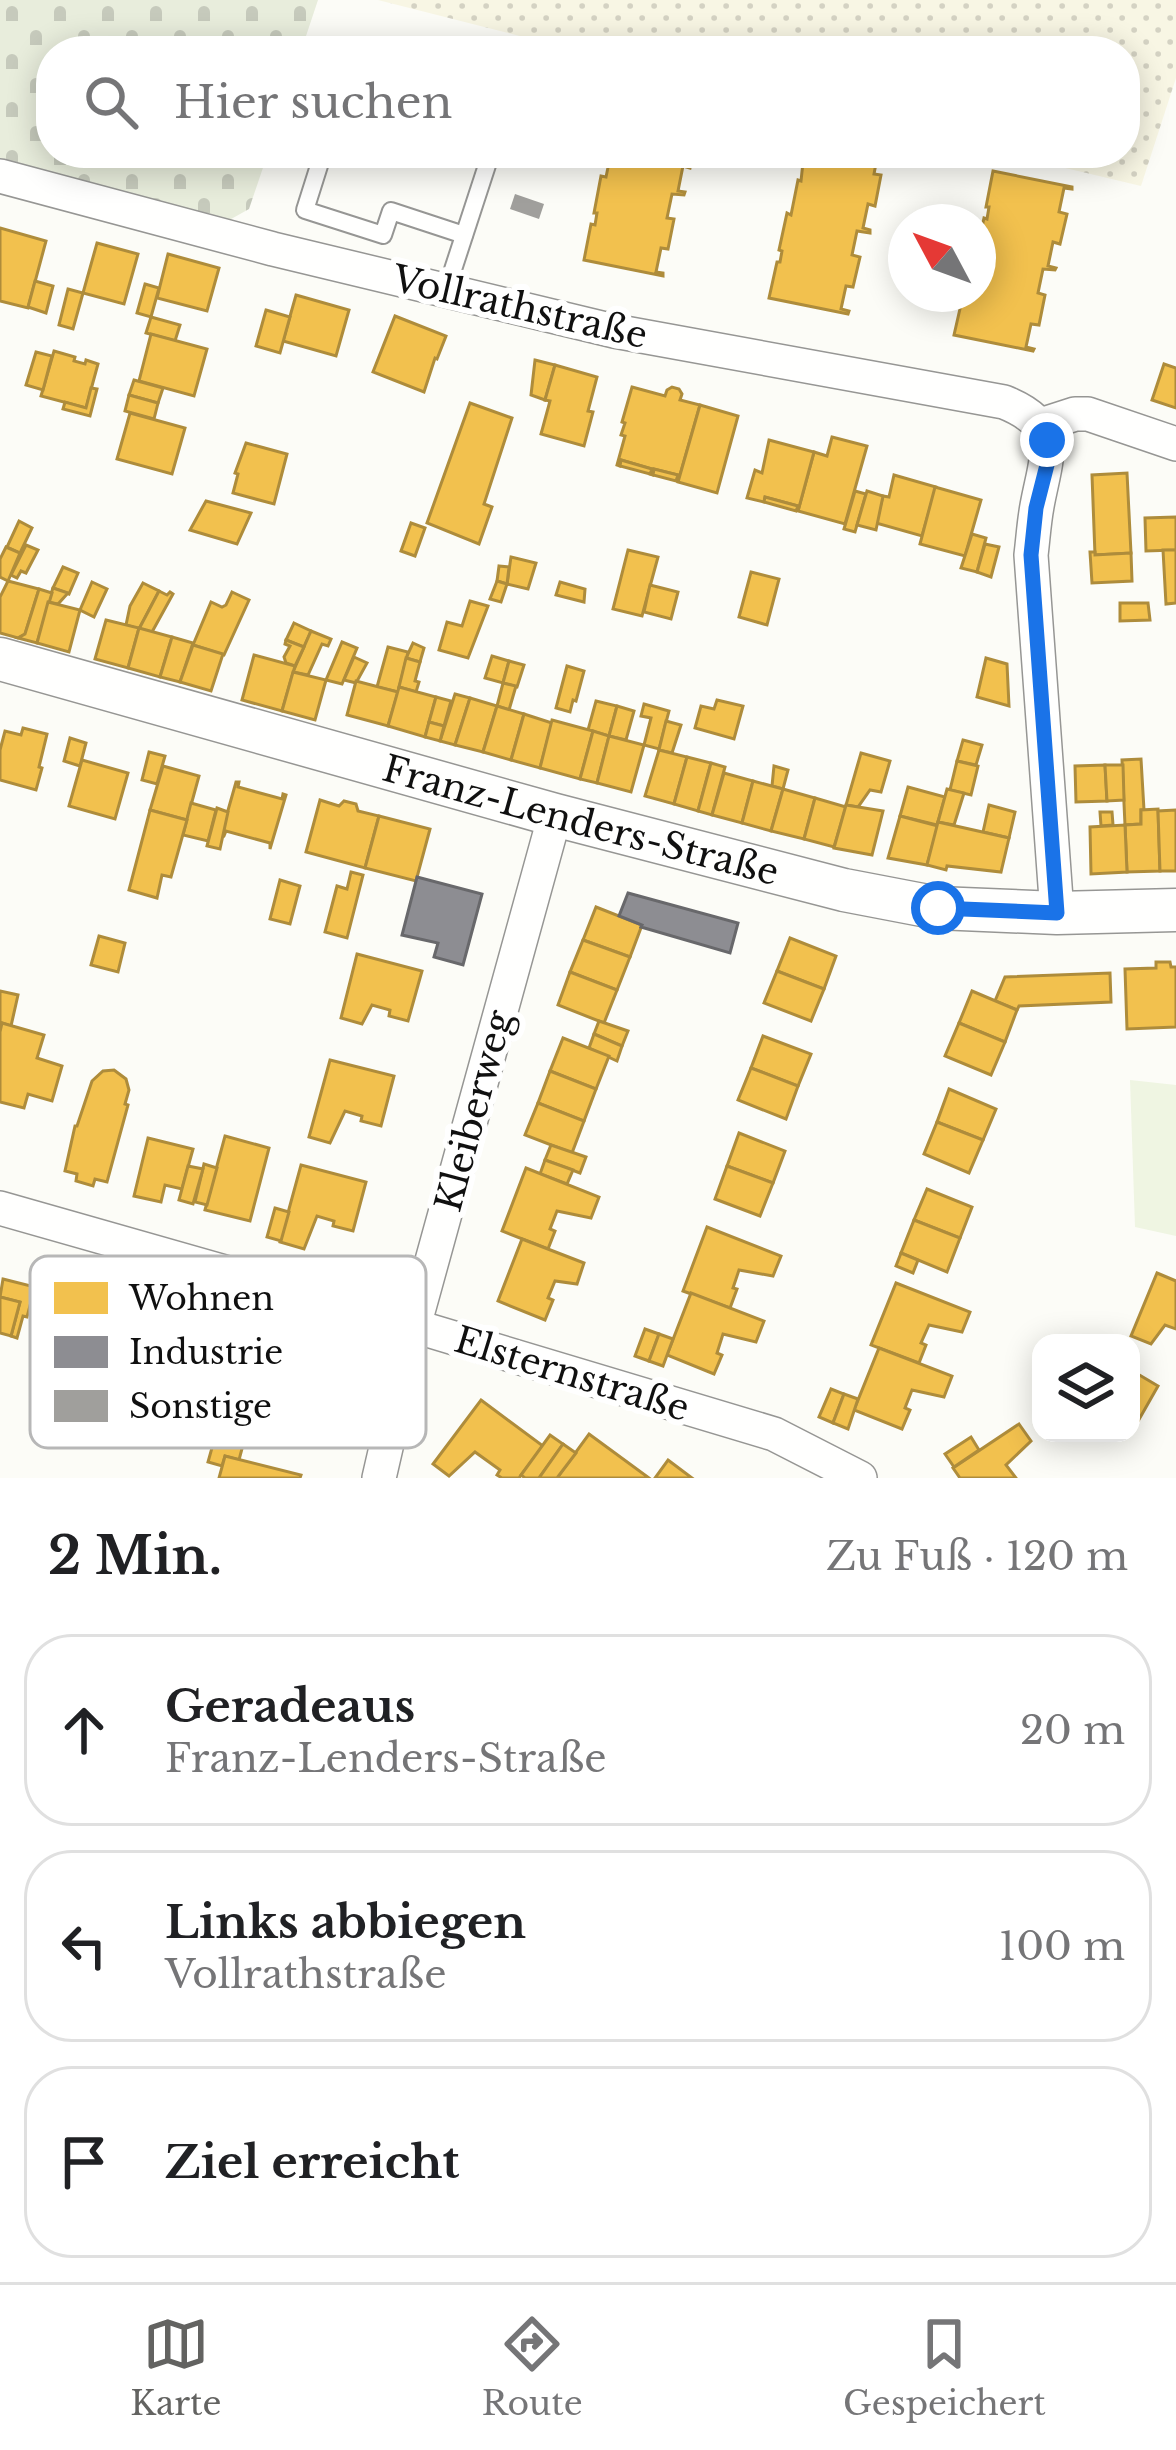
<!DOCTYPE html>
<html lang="de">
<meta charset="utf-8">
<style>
:root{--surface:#fff;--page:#f6f6f6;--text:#202124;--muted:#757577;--line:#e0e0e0;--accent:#636361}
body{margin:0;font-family:"Libre Baskerville",serif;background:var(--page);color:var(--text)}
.controls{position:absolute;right:36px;bottom:36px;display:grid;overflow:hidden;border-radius:24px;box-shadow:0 6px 30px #0003}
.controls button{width:108px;height:108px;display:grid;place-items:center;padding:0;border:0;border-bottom:3px solid var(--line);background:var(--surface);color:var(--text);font:60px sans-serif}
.compass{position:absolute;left:888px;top:204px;width:108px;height:108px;border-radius:50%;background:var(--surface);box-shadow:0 6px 30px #0003;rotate:311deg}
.stop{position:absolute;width:36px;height:36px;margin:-27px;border:9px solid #1a73e8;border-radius:50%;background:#fff}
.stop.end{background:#1a73e8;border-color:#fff;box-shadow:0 3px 12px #0008}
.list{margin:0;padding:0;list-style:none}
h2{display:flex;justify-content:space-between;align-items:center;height:156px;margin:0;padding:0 48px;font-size:51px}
h2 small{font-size:39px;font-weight:400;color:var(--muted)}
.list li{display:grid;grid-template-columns:78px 1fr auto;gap:36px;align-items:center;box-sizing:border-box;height:192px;margin:0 24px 24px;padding:0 24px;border:3px solid var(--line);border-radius:48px}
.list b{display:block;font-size:45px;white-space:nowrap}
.list p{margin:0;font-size:39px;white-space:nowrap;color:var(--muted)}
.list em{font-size:39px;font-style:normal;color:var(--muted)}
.icon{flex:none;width:66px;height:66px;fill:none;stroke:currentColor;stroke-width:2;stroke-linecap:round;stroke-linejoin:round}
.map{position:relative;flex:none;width:1176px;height:1478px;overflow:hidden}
.search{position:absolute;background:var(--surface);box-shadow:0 6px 30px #0003;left:36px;right:36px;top:36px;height:132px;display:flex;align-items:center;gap:30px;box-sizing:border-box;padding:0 42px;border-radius:48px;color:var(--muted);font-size:45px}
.sheet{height:804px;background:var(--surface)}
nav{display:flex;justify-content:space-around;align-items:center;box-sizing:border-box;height:168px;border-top:3px solid var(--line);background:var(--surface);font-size:33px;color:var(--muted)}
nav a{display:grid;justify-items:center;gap:6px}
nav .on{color:var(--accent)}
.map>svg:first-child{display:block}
</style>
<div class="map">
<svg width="1176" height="1478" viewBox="0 0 1176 1478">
<defs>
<pattern id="farmland-dots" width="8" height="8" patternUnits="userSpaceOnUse" patternTransform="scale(3)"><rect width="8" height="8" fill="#f8f6e4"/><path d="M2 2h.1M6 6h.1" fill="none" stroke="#d4d2c3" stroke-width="1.8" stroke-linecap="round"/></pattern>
<pattern id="cemetery-stones" width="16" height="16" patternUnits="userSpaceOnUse" patternTransform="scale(3)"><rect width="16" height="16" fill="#e8eddc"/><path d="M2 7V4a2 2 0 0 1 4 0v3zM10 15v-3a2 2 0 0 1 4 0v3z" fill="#c6cabc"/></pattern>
</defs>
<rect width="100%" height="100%" fill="#fcfcf7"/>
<polygon fill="url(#farmland-dots)" points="378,0 1176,0 1176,78 1141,186 1002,153 1125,153 1125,51 579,51"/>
<polygon fill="url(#cemetery-stones)" points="0,0 318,0 301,51 51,51 51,153 268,153 249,209 224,223 0,161"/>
<polygon fill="#eff5e2" points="1130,1080 1176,1085 1176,1236 1135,1227"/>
<g fill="#f2c14e" stroke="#ae8c3b" stroke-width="3">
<polygon points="611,153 693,153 690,168 683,166 678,191 685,192 684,195 672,194 667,218 674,219 668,249 661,248 656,272 663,273 663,276 584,260 591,224 595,225 597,213 594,213 601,176 606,177"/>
<polygon points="804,153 878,153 874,174 881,175 875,206 868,204 863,228 870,230 870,233 857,231 852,255 860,257 853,287 846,286 841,309 849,311 848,314 769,298 777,262 780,262 782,251 779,250 787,213 791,215 798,180 801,181"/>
<polygon points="993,171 1072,187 1072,189 1064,188 1059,212 1067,214 1060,244 1053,242 1048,266 1056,268 1055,270 1043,269 1038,293 1045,295 1039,325 1031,324 1026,347 1034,349 1033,351 954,335 962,300 965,300 967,294 978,294 978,245 984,218 987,219 989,207 986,207"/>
<polygon points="0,228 46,241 28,308 0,301"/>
<polygon points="97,243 138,254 124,304 83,293"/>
<polygon points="168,254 219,268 207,311 157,298"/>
<polygon points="35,281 53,286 46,313 28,307"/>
<polygon points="145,284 159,288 151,317 137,313"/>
<polygon points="68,289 83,293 73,329 59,325"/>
<polygon points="296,295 349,310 336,356 283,341"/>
<polygon points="266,310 290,317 280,353 256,346"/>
<polygon points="395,316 446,336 437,359 435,358 424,392 373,372"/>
<polygon points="151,317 180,325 175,341 146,333"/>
<polygon points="151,334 207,349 194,396 139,381"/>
<polygon points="54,351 75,357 74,361 85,364 86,360 98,364 86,408 41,396"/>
<polygon points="36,352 52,356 43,390 26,385"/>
<polygon points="535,360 555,365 545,400 531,395"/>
<polygon points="1164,364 1176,368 1176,408 1152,400"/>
<polygon points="555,365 597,377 588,411 593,412 584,446 541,434 550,401 545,400"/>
<polygon points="134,380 163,388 158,403 129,395"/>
<polygon points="632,387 665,396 667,390 672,387 679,389 682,394 680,400 700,405 678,482 678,475 654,469 653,475 650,474 652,469 621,460 620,466 617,465 625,436 621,435 625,423 622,422"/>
<polygon points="91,388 97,389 90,416 63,409 65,402 86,408"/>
<polygon points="129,395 158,403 154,419 125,411"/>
<polygon points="470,403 512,418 484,504 492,507 479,544 427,523"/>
<polygon points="700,405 738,416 717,493 678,482"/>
<polygon points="130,413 185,428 172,474 117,459"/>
<polygon points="832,437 867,446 845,524 798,511 814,452 827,456"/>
<polygon points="769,440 814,452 798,511 798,506 765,497 764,502 747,498 755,470 762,473"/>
<polygon points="246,443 287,454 274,504 233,493 238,474 235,473"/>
<polygon points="621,460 652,469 650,474 620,466"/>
<polygon points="654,469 678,475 676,481 653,475"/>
<polygon points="1127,473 1131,553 1095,555 1092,475"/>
<polygon points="894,475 936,487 922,536 876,523 883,496 889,497"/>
<polygon points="935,487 981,500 965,556 920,544"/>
<polygon points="855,491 866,494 855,532 844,529"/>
<polygon points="867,491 883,496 876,530 857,525"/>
<polygon points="765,497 798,506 796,511 764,502"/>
<polygon points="206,501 251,513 237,544 190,530"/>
<polygon points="1176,517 1176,550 1146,551 1145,518"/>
<polygon points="19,521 32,528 20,553 7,547"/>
<polygon points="411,523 425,528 415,556 401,551"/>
<polygon points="972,534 986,538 977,572 961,568"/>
<polygon points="985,544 999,547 991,577 977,572"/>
<polygon points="26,545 38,550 26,573 21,571 17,578 11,575"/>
<polygon points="6,547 20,553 8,581 0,577 0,559"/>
<polygon points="628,550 658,557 642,616 613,609"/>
<polygon points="1163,550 1176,550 1176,603 1166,604"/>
<polygon points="1090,552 1095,552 1095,555 1131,553 1132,581 1092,583"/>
<polygon points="511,557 536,563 528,589 507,584"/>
<polygon points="499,566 509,567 507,584 497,581"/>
<polygon points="63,567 78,573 69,594 53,588"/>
<polygon points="751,572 779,579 767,625 739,617"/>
<polygon points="8,581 39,589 25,634 18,638 0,633 0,597"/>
<polygon points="497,581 507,584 501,602 490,599"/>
<polygon points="92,582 107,589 94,617 80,610"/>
<polygon points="560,582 585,589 584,602 556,595"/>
<polygon points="143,583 159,591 139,629 126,625 130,606"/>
<polygon points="650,585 678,592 671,619 644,612"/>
<polygon points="53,588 68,593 58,604 48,602"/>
<polygon points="39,589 52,593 37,643 18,638 25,634"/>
<polygon points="159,591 167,595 170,592 173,594 152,632 139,629"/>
<polygon points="232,592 249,600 224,655 193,645 211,602 222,607 226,605"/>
<polygon points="470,601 488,606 468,658 439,650 447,622 462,626"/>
<polygon points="48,602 80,610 69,652 37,643"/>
<polygon points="1120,603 1148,603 1150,620 1120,621"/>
<polygon points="106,620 139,628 128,668 95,659"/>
<polygon points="294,623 311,631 304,647 286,640"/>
<polygon points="139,628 172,637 160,677 128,668"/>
<polygon points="311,631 331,639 328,646 322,644 308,675 293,672"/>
<polygon points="172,637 193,643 180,682 160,677"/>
<polygon points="286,640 304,647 295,666 286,663 284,657 290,646 285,644"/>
<polygon points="342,642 357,648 342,684 326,680"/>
<polygon points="413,643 424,648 420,662 406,658"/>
<polygon points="193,645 223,654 211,691 180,682"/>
<polygon points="388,647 408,652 398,692 377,687"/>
<polygon points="254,655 295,666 282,711 242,700"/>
<polygon points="492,656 509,661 503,683 485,678"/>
<polygon points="354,657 367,663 356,683 344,680"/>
<polygon points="406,658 420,662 415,681 419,682 416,692 399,687"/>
<polygon points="986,658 1007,664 1009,706 977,697"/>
<polygon points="509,661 524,665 517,687 503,683"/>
<polygon points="567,666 584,671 576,701 573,700 570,712 556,708"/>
<polygon points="293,672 326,680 315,720 282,711"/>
<polygon points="356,681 398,692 388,726 347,715"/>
<polygon points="503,683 516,686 509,710 497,706"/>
<polygon points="399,687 436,697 425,737 388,726"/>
<polygon points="455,694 470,698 455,745 440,741"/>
<polygon points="436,697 451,701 444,726 429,722"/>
<polygon points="470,698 497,706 483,752 455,745"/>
<polygon points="717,700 743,706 734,739 695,728 701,706 714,709"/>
<polygon points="596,701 617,706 609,736 588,730"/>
<polygon points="644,704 669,711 659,749 644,745 651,718 641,716"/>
<polygon points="497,706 524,714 511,760 483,752"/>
<polygon points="617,706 634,711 626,740 609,736"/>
<polygon points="524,714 552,723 540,768 511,760"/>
<polygon points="552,720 593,731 580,779 540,768"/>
<polygon points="666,721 681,725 672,753 659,750"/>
<polygon points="429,722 444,726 440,741 425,737"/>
<polygon points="23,728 47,734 39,767 42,768 36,790 0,780 0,750 5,731 21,735"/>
<polygon points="593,731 609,736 597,783 580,779"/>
<polygon points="609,736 644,745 631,792 597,783"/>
<polygon points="70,738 86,743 80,766 64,761"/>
<polygon points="963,740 982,745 976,765 957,761"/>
<polygon points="659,750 687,757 674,804 645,796"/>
<polygon points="149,752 165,756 157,784 142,780"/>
<polygon points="861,753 890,761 881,792 870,790 858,807 846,805"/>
<polygon points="687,757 711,763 698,811 674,804"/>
<polygon points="1141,759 1144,810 1141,810 1141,824 1125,825 1122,760"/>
<polygon points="82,760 128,773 115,819 69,806"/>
<polygon points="957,761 978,766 971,795 950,790"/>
<polygon points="711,763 725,767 712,815 698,811"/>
<polygon points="1105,765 1107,801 1076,802 1075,766"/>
<polygon points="1105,765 1123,765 1124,800 1107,801"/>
<polygon points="163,766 199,776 187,820 150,810"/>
<polygon points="774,766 788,770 783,789 772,786"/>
<polygon points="724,773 753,781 742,823 712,815"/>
<polygon points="753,781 783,789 771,831 742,823"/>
<polygon points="236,782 239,782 238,787 282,799 283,794 286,795 270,849 270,843 226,831 224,836 221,835"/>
<polygon points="908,787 945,797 937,825 900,816"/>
<polygon points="783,789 815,798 804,839 771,831"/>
<polygon points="947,789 964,793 954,825 938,822"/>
<polygon points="815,798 846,807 834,847 804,839"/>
<polygon points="320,800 339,806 344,801 356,804 358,811 379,816 365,868 306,852"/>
<polygon points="191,803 216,810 208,841 183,835"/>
<polygon points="846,805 883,811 872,855 834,848"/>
<polygon points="989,805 1015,812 1009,838 983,832"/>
<polygon points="217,808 228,812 220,849 207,846"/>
<polygon points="1158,809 1160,871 1127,872 1125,825 1141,824 1141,810"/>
<polygon points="150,810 187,820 171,877 162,875 157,898 129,890"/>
<polygon points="1176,810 1176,871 1160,871 1158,811"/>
<polygon points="1100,812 1112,812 1113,825 1101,826"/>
<polygon points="379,816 430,829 416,881 365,868"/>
<polygon points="900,816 938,826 927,865 888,858"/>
<polygon points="938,822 1009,838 1001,872 947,866 946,870 927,865"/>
<polygon points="1125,825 1127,872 1091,874 1090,827"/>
<polygon points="351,872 363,875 347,938 325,932 337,886 347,889"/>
<polygon points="280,880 300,886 290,924 270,919"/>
<polygon points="596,907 642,925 630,957 583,940"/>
<polygon points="99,936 125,943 118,972 91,965"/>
<polygon points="790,938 836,956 824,989 777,971"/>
<polygon points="583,940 630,957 617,990 570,972"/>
<polygon points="357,954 422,971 408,1021 389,1016 390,1010 372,1005 362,1024 341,1018"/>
<polygon points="1156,962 1170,962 1171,967 1176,967 1176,1027 1127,1029 1125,969 1156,968"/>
<polygon points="777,971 824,989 811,1021 764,1003"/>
<polygon points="570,972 617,990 604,1023 558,1005"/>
<polygon points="1110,973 1111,1002 1019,1006 1017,1010 995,1001 1005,977"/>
<polygon points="0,991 18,995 11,1026 2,1023 0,1032"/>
<polygon points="972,991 1017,1010 1005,1042 959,1023"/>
<polygon points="599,1021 628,1031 622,1046 594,1034"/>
<polygon points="2,1023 44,1035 37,1058 62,1066 52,1101 28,1094 24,1108 0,1102 0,1032"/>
<polygon points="959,1023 1005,1042 991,1075 945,1056"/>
<polygon points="594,1034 622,1046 617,1061 589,1048"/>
<polygon points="763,1036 811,1054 798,1086 751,1068"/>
<polygon points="563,1038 609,1056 596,1089 550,1071"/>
<polygon points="330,1060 394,1076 381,1126 361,1121 362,1116 345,1111 330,1143 309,1137"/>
<polygon points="751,1068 798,1086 786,1119 738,1100"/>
<polygon points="114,1070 126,1079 129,1090 125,1104 128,1105 107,1182 95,1179 93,1186 76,1181 77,1174 65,1171 75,1126 77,1126 92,1081 103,1071"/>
<polygon points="550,1071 596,1089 584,1121 538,1103"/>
<polygon points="949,1089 996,1109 983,1140 937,1122"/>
<polygon points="538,1103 584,1121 572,1153 525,1135"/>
<polygon points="937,1122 983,1140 969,1173 924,1154"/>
<polygon points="739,1133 785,1151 773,1183 727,1166"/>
<polygon points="225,1136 269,1148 250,1221 205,1210"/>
<polygon points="148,1138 193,1149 182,1189 165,1185 161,1202 134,1196"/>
<polygon points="551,1145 586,1157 580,1173 545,1160"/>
<polygon points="545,1160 573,1170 567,1184 540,1174"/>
<polygon points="204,1164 217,1168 207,1205 195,1202"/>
<polygon points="301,1165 366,1182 353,1231 333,1226 334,1221 317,1216 304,1249 280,1242"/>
<polygon points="188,1166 203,1169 193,1204 179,1200"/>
<polygon points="727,1166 773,1183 760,1216 715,1199"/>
<polygon points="526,1168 599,1197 591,1218 557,1211 550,1229 555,1231 548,1249 502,1231"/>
<polygon points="927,1189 972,1207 960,1238 914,1220"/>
<polygon points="275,1208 289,1212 281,1241 267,1237"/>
<polygon points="914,1220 960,1238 947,1272 901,1253"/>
<polygon points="707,1227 781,1256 773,1276 739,1270 733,1288 737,1289 730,1308 683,1291"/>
<polygon points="522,1239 584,1263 577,1284 555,1281 548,1298 553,1300 545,1320 498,1301"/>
<polygon points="901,1253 918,1260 913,1273 896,1266"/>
<polygon points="1157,1273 1176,1281 1176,1329 1165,1325 1151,1344 1131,1336"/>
<polygon points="3,1279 35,1287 27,1317 23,1316 17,1338 11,1336 20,1302 0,1297"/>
<polygon points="896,1283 970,1312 962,1332 929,1325 921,1343 926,1345 919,1363 871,1345"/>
<polygon points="691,1293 764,1321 756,1342 723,1334 717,1353 722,1355 714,1374 667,1355"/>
<polygon points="0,1297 20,1302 11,1336 0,1333"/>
<polygon points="645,1329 659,1334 649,1361 635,1356"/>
<polygon points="659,1334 673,1339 663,1366 649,1361"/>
<polygon points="879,1348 952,1376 944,1397 912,1390 905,1408 910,1410 902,1429 854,1410"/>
<polygon points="1131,1370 1158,1386 1133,1430 1131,1429"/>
<polygon points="831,1389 844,1394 833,1423 819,1417"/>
<polygon points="844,1394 858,1399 848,1429 833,1423"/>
<polygon points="481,1400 543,1446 519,1478 502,1478 497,1475 500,1470 475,1452 449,1476 433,1464"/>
<polygon points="1019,1424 1031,1441 1006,1465 1016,1478 960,1478 953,1468"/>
<polygon points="589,1434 649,1478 557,1478"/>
<polygon points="550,1435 563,1444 539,1478 525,1478 521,1475"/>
<polygon points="215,1437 243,1445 239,1460 225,1456 222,1466 208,1462"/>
<polygon points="971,1437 979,1450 954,1467 945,1454"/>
<polygon points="563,1444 576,1453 557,1478 539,1478"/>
<polygon points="225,1456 301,1475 300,1478 219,1478"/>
<polygon points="668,1460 692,1478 655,1478"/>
</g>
<g fill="#8d8d92" stroke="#68686b" stroke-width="3">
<polygon points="417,877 482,894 463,965 434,957 438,943 402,935"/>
<polygon points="628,893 738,923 730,953 641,927 642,925 619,916"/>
</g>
<polygon fill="#a09f9c" points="515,194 544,204 539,219 510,209"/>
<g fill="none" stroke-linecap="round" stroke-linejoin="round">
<defs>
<g id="service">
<polyline points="323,153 305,210 383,235 391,211 464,235"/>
<polyline points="446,291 491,153"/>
</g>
<g id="minor">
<path d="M0,176L273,249L614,331L1004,402C1064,426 1046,456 1037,506C1034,522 1033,539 1031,555L1057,913"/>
<polyline points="1041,425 1075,414 1088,414 1176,444"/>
<polyline points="0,1208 414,1326 774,1434 860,1478"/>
<polyline points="379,1478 414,1326 555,815"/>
</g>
<g id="tertiary">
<path id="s1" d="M0,659L555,815L844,890L938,908L1057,913L1176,910"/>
</g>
</defs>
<use href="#service" stroke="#969694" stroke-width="20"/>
<use href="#minor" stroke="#969694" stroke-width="36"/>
<use href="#tertiary" stroke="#969694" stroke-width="45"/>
<use href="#service" stroke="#fffffe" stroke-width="16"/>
<use href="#minor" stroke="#fffffe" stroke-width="33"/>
<use href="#tertiary" stroke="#fffffe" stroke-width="42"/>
</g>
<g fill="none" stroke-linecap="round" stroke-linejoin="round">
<polyline stroke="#1a73e8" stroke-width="15" points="938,908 1057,913 1031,555 1036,508 1048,461 1047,440"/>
</g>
<g text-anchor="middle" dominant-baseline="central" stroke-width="12" stroke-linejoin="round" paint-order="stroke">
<g font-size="36" fill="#101010" stroke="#fff">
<text transform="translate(520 307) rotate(13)">Vollrathstraße</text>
<text stroke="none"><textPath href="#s1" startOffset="603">Franz-Lenders-Straße</textPath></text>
<text transform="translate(474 1111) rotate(-75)">Kleiberweg</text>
<text transform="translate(572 1374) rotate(17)">Elsternstraße</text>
</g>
</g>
<rect x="30" y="1256" width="396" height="192" rx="18" fill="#fff" stroke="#b7b7b7" stroke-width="3"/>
<rect x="54" y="1282" width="54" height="32" fill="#f2c14e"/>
<rect x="54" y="1336" width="54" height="32" fill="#8d8d92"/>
<rect x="54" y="1390" width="54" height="32" fill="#a09f9c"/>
<g font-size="33" fill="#101010">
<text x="129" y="1310">Wohnen</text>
<text x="129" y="1364">Industrie</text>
<text x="129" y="1418">Sonstige</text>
</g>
</svg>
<div class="controls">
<button><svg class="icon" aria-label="layers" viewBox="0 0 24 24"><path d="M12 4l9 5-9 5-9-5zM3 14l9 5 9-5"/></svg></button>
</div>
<svg class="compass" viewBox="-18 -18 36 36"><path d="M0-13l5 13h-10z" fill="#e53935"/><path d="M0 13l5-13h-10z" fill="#757577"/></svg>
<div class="stop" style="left:938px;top:908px"></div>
<div class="stop end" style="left:1047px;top:440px"></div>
<div class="search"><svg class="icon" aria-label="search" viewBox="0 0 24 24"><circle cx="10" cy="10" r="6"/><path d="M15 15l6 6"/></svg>Hier suchen</div>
</div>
<section class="sheet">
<h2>2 Min.<small>Zu Fuß · 120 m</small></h2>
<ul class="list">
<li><svg class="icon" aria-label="ahead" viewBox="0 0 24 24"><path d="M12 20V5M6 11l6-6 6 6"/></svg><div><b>Geradeaus</b><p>Franz-Lenders-Straße</p></div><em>20 m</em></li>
<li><svg class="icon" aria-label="left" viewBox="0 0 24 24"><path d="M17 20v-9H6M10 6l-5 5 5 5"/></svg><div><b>Links abbiegen</b><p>Vollrathstraße</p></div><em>100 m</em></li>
<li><svg class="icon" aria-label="arrive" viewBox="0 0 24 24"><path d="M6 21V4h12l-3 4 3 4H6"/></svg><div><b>Ziel erreicht</b></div></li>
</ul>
</section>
<nav>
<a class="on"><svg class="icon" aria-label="map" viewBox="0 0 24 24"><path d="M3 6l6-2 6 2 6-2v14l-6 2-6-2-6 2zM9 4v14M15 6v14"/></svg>Karte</a>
<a><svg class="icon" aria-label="directions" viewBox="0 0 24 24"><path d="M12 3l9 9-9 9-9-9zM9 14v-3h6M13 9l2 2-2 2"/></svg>Route</a>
<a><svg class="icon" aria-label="saved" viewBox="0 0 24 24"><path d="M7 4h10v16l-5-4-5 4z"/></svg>Gespeichert</a>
</nav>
